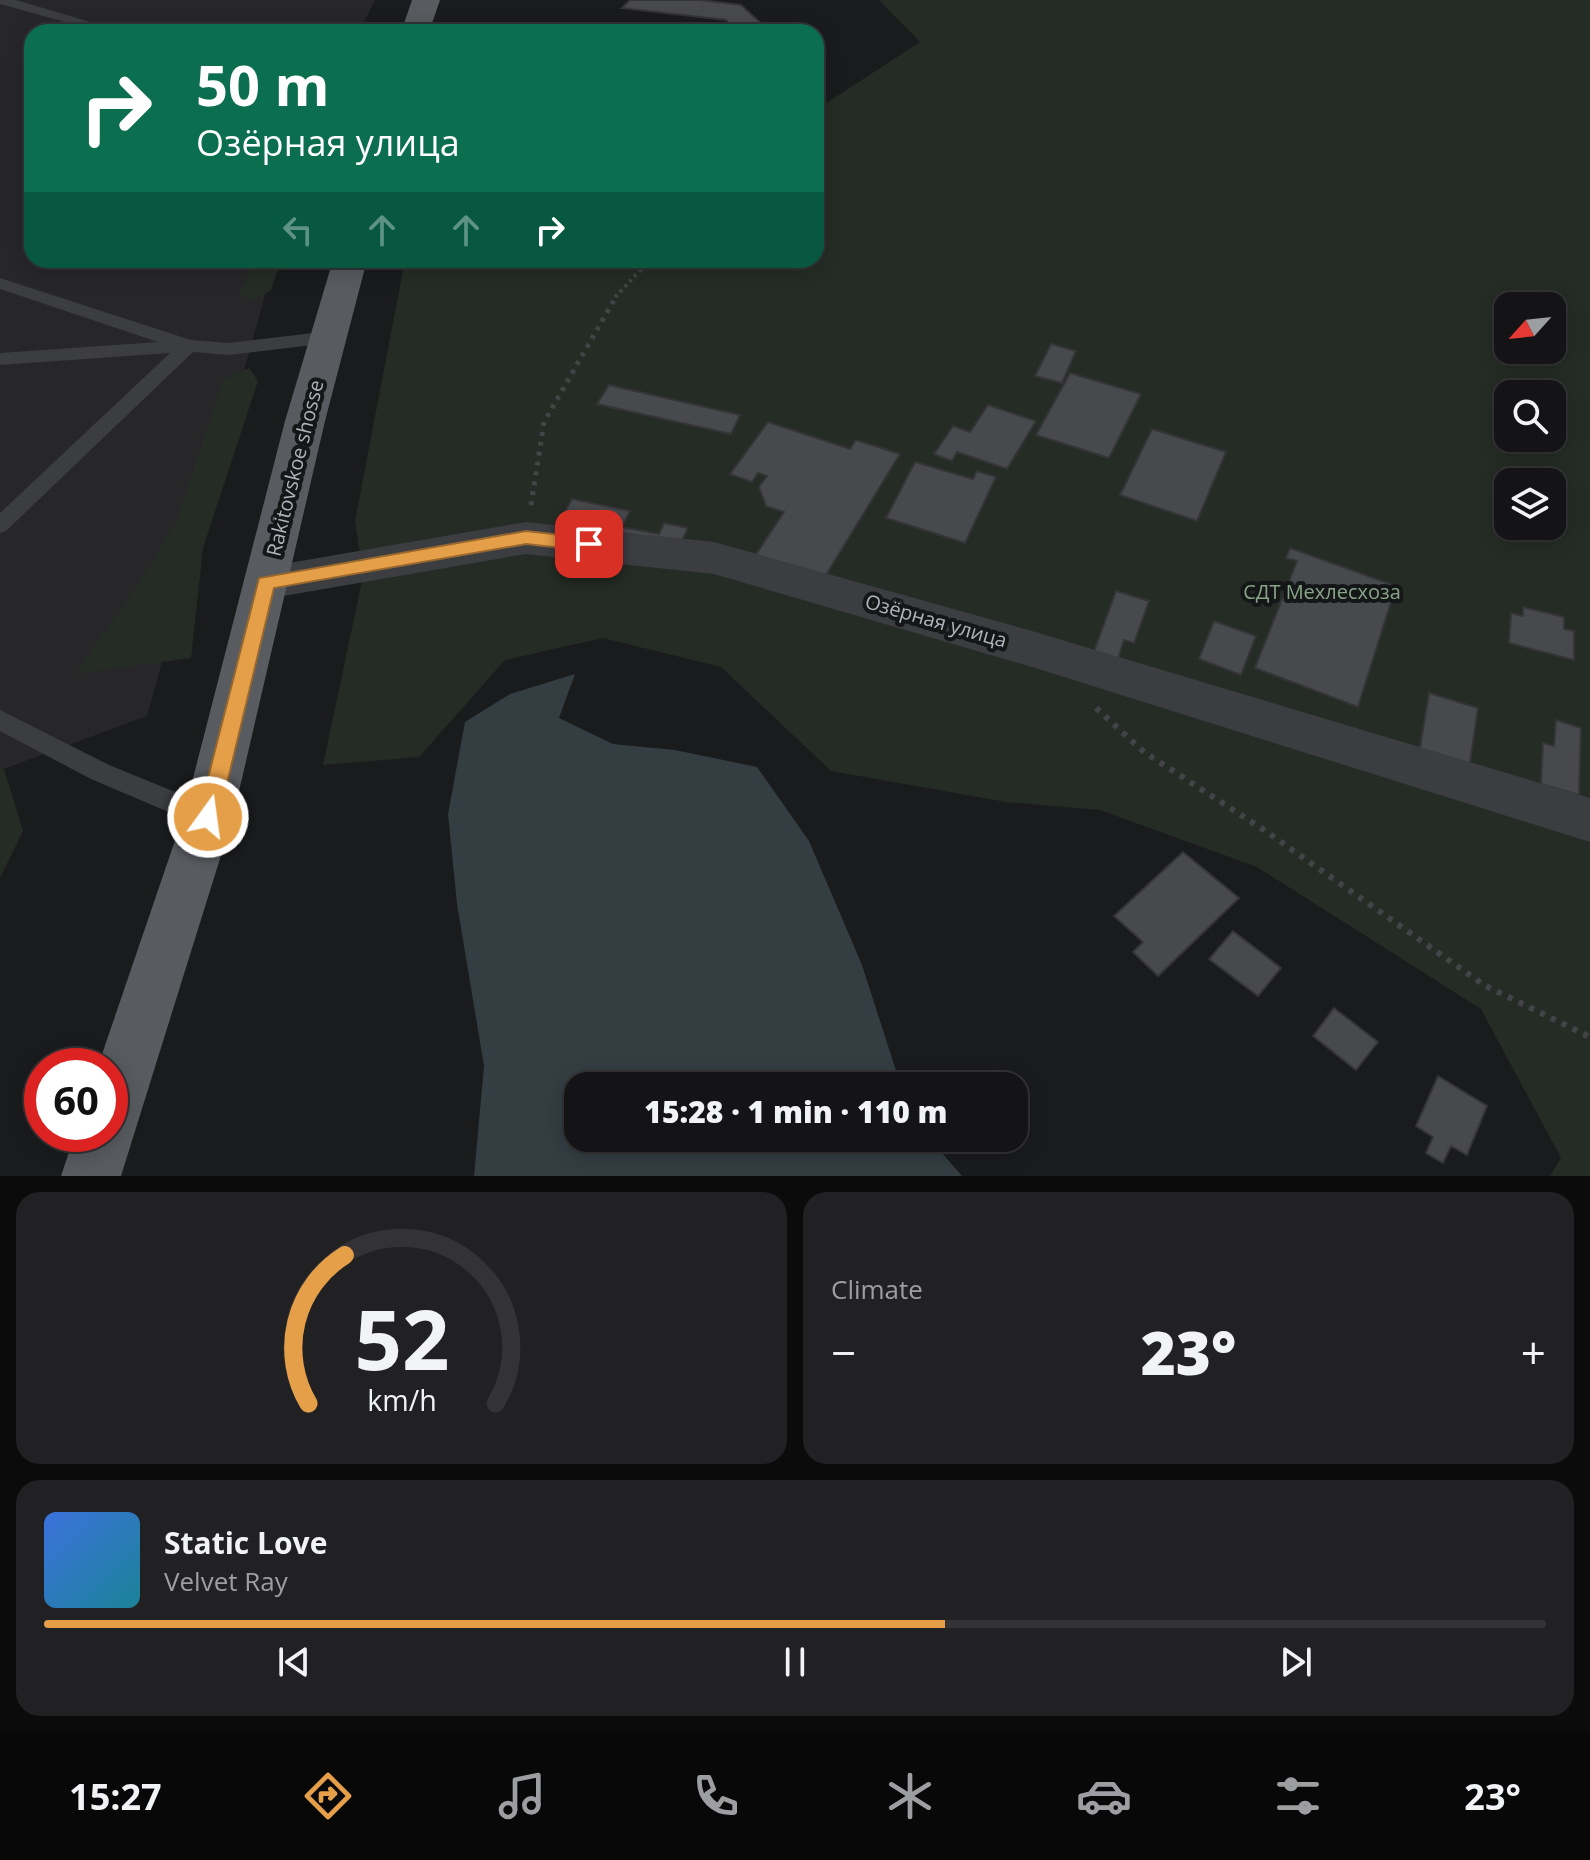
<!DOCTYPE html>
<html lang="en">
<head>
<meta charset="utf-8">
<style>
  :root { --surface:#141416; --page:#212123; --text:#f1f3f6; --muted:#9d9ea1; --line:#333335; --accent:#e69f49 }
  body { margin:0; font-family:"Open Sans",sans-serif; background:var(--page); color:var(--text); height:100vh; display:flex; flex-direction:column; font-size:30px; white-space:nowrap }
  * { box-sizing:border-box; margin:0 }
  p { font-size:26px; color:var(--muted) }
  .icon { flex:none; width:44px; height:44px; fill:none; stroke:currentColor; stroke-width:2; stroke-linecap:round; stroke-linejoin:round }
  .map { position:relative; height:1176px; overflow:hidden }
  .drawer { display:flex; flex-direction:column; gap:16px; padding:16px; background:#0b0b0c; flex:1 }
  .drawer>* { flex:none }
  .hud { position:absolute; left:24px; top:24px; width:800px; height:244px; border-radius:24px; box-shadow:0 4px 20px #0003,0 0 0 2px var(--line); background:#0b6e4f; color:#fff; overflow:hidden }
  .needle { width:52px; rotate:243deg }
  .tools { position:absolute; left:1494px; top:292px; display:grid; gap:16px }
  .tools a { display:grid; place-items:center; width:72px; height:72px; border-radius:16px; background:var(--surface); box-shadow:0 4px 20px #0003,0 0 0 2px var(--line); font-size:40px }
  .speed { position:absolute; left:24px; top:1048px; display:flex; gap:16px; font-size:40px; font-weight:700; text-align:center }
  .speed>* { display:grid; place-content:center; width:104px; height:104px; border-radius:50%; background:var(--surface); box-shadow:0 4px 20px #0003,0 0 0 2px var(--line); line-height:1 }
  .speed .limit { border:12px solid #d22; background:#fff; color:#111 }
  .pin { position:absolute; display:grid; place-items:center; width:68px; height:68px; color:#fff; margin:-34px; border-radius:16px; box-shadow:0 4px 12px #0006 }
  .me { position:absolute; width:88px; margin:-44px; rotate:14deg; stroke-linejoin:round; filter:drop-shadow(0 0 6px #0008) }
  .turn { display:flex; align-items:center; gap:28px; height:168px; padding:0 40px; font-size:36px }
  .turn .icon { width:104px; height:104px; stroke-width:2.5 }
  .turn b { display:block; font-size:56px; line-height:68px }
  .lanes { display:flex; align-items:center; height:76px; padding:0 40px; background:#0003; justify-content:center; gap:40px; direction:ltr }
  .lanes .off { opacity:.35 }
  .big { font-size:60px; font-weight:800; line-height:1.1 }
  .drawer .widget { flex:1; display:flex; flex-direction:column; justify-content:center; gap:12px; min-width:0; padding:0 28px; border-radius:24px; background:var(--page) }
  .drawer .dial { align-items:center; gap:0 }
  .dial svg { height:208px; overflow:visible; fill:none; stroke:var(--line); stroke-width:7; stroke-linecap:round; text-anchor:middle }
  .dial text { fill:var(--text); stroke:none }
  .song { display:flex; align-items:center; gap:24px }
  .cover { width:96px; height:96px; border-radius:12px; background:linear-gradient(135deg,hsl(220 70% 55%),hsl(190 70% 35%)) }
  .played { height:8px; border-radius:4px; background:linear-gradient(90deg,var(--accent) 60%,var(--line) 60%) }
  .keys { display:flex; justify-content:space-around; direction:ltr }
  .heat { display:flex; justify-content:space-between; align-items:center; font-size:44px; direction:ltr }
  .drawer .tiles { flex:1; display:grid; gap:16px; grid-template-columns:1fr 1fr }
  .widget:last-child { grid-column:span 2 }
  .trip { position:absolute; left:564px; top:1072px; width:464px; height:80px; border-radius:24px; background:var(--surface); box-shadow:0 4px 20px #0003,0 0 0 2px var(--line); font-weight:800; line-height:80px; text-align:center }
  .dock { display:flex; height:128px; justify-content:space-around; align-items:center; background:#080809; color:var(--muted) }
  .dock .icon { width:56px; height:56px }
  .dock .current { color:var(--accent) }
  .dock b { font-size:36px; color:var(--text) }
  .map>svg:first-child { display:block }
  .built { fill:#27272a }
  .green { fill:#252c25; fill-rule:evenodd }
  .water { fill:#333d42 }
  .building { fill:#48494c; stroke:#353538; stroke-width:2 }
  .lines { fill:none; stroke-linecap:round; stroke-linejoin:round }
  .path-far2 { stroke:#424448; stroke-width:4; stroke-dasharray:3 4; stroke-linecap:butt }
  .path-far1 { stroke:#424448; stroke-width:5; stroke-dasharray:4 6; stroke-linecap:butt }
  .path { stroke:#424448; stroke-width:6; stroke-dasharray:5 7; stroke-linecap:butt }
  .lane { fill:#3c3d41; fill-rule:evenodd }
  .street { fill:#3c3d41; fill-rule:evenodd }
  .primary { fill:#585b60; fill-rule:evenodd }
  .route { fill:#e69f49; stroke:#96672f; stroke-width:2 }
  .labels { text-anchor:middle; stroke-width:8; stroke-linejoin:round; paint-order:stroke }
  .street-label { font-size:20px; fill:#aeb4bb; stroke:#151618 }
  .park-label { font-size:20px; fill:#88a487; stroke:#151618 }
</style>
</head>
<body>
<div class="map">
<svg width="1590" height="1176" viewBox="0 0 1590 1176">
  <rect width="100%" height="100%" fill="#1a1b1d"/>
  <path class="built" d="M0 0H375L359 32H32V260H275L147 716 4 769 0 767Z"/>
  <path class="green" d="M879 0H1590V1176H1550L1561 1158 1481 1009 1257 867 1100 810 1006 802 831 771 721 667 603 638 505 660 419 757 323 765 363 576 355 521 405 260H816V103L828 102 920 42ZM1508 306H1552V350H1508ZM1508 394H1552V438H1508ZM1508 482H1552V526H1508Z
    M254 260H281L271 290 254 301 239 295Z
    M249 368 258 381 203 548 191 658 75 674 144 576 177 519 223 380Z
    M0 767 4 769 23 831 0 878Z"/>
  <path class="water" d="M575 674 559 718 613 744 675 750 757 767 809 841 862 965 901 1086H578V1138H929L962 1176H474L484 1066 457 904 448 814 465 722 510 694Z"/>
  <path class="building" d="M630 0H700L741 5 764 26 734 30 726 20 622 8Z
    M1051 344 1076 351 1062 383 1035 376Z
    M1070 373 1141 394 1109 458 1036 435Z
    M609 385 740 415 731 434 597 404Z
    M988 405 1036 421 1007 469 957 452 952 461 934 454 953 426 970 432Z
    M768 422 850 449 856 440 900 454 821 583 753 559 784 512 766 506 759 487 767 476 758 473 752 482 730 474Z
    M1152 429 1226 452 1197 521 1120 495Z
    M915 462 973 479 977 471 996 477 965 543 886 518Z
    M572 499 630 511 622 527 659 534 664 523 688 528 678 549 558 524Z
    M1290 548 1396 586 1358 707 1255 668 1297 561 1286 558Z
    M1116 591 1149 601 1134 643 1124 640 1116 665 1092 657Z
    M1523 607 1564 617V629L1574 631V660L1509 643 1511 613 1523 616Z
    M1214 621 1256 636 1241 675 1199 659Z
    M1429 693 1478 708 1469 770 1419 753Z
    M1556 720 1581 728 1579 795 1541 784 1543 743 1554 746Z
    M1183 852 1239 898 1158 976 1133 952 1143 942 1114 916Z
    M1233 931 1281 968 1258 996 1209 959Z
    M1334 1008 1378 1042 1356 1070 1313 1036Z
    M1438 1076 1487 1106 1467 1155 1451 1146 1443 1163 1426 1153 1433 1137 1416 1126Z"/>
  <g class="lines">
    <path class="path-far2" d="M615 297 650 260"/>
    <path class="path-far1" d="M531 505 544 422 617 295"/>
    <path class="path" d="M1096 708 1144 752 1264 830 1484 985 1590 1037"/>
    <path class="lane" d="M0 0H16L124 32H101L0 4Z
      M0 278 191 340 229 343 330 331 339 337 330 343 229 355 193 352 7 530 0 533V513L170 353 0 365V353L158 342 0 289Z
      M0 710 109 765 217 809 221 817 217 825 208 828 199 825 91 779 0 731Z"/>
    <path class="street" d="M526 522 714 542 1032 631 1590 798V842L1032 667 714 574 526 554 266 599 250 595 244 583 250 571 266 567Z"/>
    <path class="primary" d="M412 0H440L429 32H401Z
      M333 260H367L325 421 233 817 121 1176H61L75 1134H110V1066H98L183 817 285 421Z"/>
  </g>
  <path class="route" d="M526 531 589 538 598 544 589 551 526 544 274 588 219 817 216 824H201L198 817 259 578Z"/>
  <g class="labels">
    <g class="street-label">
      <text transform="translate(295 468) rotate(-76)" y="7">Rakitovskoe shosse</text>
      <text transform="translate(936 621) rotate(16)" y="7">Озёрная улица</text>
    </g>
    <g class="park-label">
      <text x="1322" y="599">СДТ Мехлесхоза</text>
    </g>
  </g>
</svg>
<div class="tools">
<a><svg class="needle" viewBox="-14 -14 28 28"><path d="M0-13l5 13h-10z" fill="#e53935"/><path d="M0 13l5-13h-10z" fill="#9d9ea1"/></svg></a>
<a><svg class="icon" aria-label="search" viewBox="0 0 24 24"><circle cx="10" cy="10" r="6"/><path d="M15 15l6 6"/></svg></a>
<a><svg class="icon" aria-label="layers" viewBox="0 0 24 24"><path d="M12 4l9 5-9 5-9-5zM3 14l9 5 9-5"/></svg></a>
</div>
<div class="speed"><div class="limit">60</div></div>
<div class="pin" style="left:589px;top:544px;background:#d93025"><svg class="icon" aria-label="arrive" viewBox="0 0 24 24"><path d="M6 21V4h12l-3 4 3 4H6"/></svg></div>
<svg class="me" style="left:208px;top:817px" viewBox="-20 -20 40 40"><circle r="17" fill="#e69f49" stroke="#fff" stroke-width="3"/><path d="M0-11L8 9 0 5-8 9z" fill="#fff"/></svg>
<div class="trip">15:28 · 1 min · 110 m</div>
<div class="hud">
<div class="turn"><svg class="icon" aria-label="right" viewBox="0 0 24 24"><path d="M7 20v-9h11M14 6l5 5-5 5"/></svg><div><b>50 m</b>Озёрная улица</div></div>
<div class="lanes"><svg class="icon off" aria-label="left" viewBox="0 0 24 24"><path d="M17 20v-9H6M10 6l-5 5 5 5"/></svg><svg class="icon off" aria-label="ahead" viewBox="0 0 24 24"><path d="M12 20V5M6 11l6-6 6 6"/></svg><svg class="icon off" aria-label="ahead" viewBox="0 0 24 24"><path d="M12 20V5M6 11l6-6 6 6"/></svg><svg class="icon" aria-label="right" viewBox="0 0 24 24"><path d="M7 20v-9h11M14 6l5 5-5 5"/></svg></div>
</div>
</div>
<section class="drawer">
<div class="tiles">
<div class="widget dial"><svg viewBox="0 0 100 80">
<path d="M14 69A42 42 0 1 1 86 69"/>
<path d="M14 69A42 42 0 0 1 28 12" stroke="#e69f49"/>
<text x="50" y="56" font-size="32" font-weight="700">52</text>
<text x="50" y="72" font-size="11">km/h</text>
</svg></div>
<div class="widget"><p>Climate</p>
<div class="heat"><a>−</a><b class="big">23°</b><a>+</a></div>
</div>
<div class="widget">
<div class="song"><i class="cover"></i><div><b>Static Love</b><p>Velvet Ray</p></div></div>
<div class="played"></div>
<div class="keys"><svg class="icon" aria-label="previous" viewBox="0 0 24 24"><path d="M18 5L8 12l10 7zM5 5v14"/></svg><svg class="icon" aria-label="pause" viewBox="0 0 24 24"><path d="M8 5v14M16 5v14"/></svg><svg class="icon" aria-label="next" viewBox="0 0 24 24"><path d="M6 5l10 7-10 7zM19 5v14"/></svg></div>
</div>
</div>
</section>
<nav class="dock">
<b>15:27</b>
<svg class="icon current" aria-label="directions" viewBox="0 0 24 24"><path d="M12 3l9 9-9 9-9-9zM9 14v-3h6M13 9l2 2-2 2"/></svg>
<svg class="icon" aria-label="music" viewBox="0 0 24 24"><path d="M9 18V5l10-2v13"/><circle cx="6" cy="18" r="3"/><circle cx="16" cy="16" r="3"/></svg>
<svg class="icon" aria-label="phone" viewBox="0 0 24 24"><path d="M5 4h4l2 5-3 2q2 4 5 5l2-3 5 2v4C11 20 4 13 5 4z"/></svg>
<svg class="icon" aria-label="climate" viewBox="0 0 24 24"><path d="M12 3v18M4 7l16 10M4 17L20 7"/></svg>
<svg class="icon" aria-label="car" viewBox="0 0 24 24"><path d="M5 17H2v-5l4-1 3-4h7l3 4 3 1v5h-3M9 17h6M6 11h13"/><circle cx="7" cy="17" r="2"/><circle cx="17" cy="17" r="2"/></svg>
<svg class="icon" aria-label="filters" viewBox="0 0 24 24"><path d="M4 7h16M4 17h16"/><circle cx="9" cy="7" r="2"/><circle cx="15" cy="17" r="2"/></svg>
<b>23°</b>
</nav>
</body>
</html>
